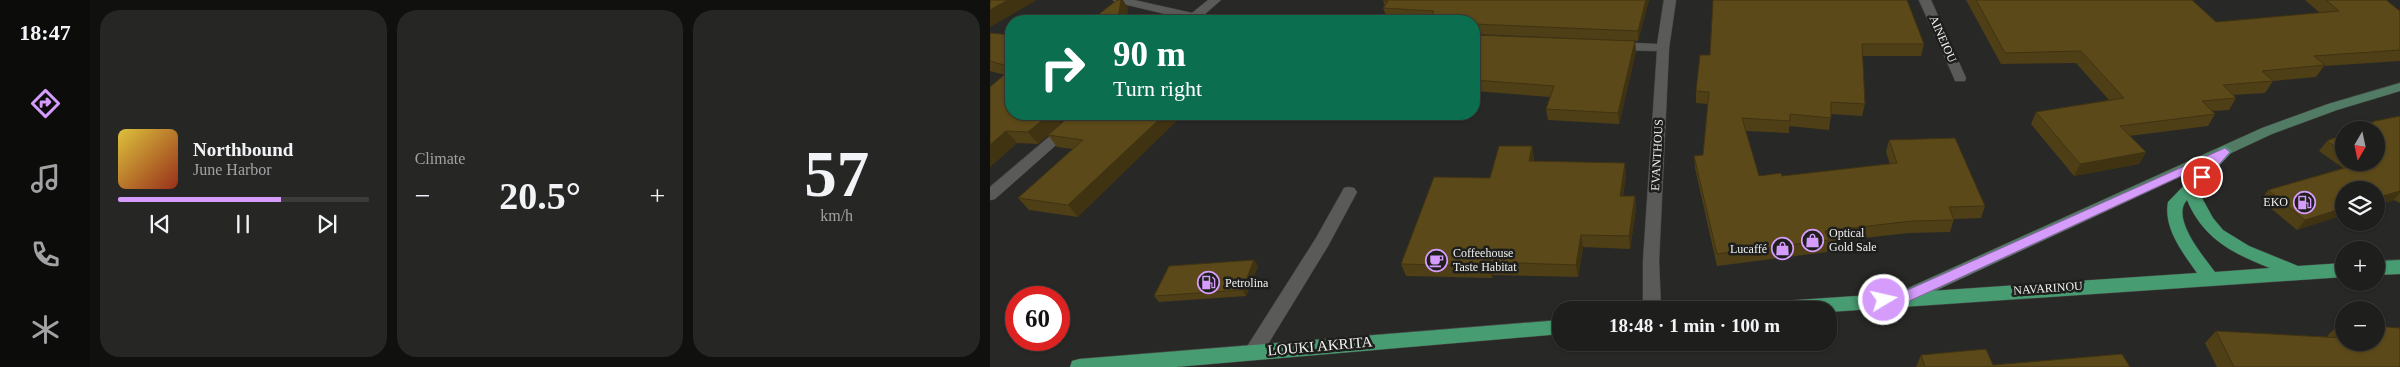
<!DOCTYPE html>
<html lang="en">
<head>
<meta charset="utf-8">
<style>
  :root { --surface:#1e1e1c; --page:#262725; --text:#f1f3f6; --muted:#a1a2a3; --line:#3c3c3b; --accent:#d59cfb }
  body { margin:0; font-family:Georgia,serif; background:var(--page); color:var(--text); height:100vh; display:flex; flex-direction:column; font-size:19px; white-space:nowrap }
  * { box-sizing:border-box; margin:0 }
  p { font-size:16px; color:var(--muted) }
  .icon { flex:none; width:28px; height:28px; fill:none; stroke:currentColor; stroke-width:2; stroke-linecap:round; stroke-linejoin:round }
  .map { position:relative; flex:1; overflow:hidden }
  .details { display:flex; flex-direction:column; gap:10px; padding:10px; background:#10100f; width:900px }
  .details>* { flex:none }
  .guide { position:absolute; left:15px; top:15px; width:475px; height:105px; border-radius:20px; box-shadow:0 1px 4px #0004,0 0 0 1px var(--line); background:#0b6e4f; color:#fff; overflow:hidden }
  .needle { width:32px; rotate:189deg }
  .controls { position:absolute; left:1345px; top:121px; display:grid; gap:10px }
  .controls a { display:grid; place-items:center; width:50px; height:50px; border-radius:50%; background:var(--surface); box-shadow:0 1px 4px #0004,0 0 0 1px var(--line); font-size:25px }
  .speed { position:absolute; left:15px; top:286px; display:flex; gap:10px; font-size:25px; font-weight:700; text-align:center }
  .speed>* { display:grid; place-content:center; width:65px; height:65px; border-radius:50%; background:var(--surface); box-shadow:0 1px 4px #0004,0 0 0 1px var(--line); line-height:1 }
  .speed .limit { border:8px solid #d22; background:#fff; color:#111 }
  .pin { position:absolute; display:grid; place-items:center; width:42px; height:42px; color:#fff; margin:-21px; border:2px solid #fff; border-radius:50%; box-shadow:0 1px 5px #0007 }
  .me { position:absolute; width:55px; margin:-28px; rotate:81deg; stroke-linejoin:round; filter:drop-shadow(0 0 4px #0008) }
  .turn { display:flex; align-items:center; gap:18px; height:105px; padding:0 25px; font-size:22px }
  .turn .icon { width:65px; height:65px; stroke-width:2.5 }
  .turn b { display:block; font-size:35px; line-height:42px }
  .big { font-size:38px; font-weight:600; line-height:1.1 }
  .details .widget { flex:1; display:flex; flex-direction:column; justify-content:center; gap:8px; min-width:0; padding:0 18px; border-radius:20px; background:var(--page) }
  .details .dial { align-items:center; gap:0 }
  .dial b { font-size:65px; line-height:1 }
  .song { display:flex; align-items:center; gap:15px }
  .cover { width:60px; height:60px; border-radius:8px; background:linear-gradient(135deg,hsl(50 70% 55%),hsl(10 70% 35%)) }
  .played { height:5px; border-radius:2px; background:linear-gradient(90deg,var(--accent) 65%,var(--line) 65%) }
  .keys { display:flex; justify-content:space-around; direction:ltr }
  .heat { display:flex; justify-content:space-between; align-items:center; font-size:28px; direction:ltr }
  .details .tiles { flex:1; display:grid; gap:10px; grid-template-columns:repeat(3,1fr) }
  .trip { position:absolute; left:562px; top:301px; width:285px; height:50px; border-radius:20px; background:var(--surface); box-shadow:0 1px 4px #0004,0 0 0 1px var(--line); font-weight:600; line-height:50px; text-align:center }
  main { display:flex; flex:1; min-height:0 }
  .tabs { display:flex; flex-direction:column; width:90px; justify-content:space-around; align-items:center; background:#0c0c0b; color:var(--muted) }
  .tabs .icon { width:35px; height:35px }
  .tabs .selected { color:var(--accent) }
  .tabs b { font-size:22px; color:var(--text) }
  .map>svg:first-child { display:block }
  .lines { fill:none; stroke-linecap:round; stroke-linejoin:round }
  .lane-casing { stroke:#474745; stroke-width:1 }
  .street-casing { stroke:#474745; stroke-width:1 }
  .secondary-casing { stroke:#474745; stroke-width:1 }
  .primary-casing { stroke:#474745; stroke-width:1 }
  .lane { fill:#5a5b59; fill-rule:evenodd }
  .street { fill:#5a5b59; fill-rule:evenodd }
  .secondary { fill:#517b65; fill-rule:evenodd }
  .primary { fill:#489c72; fill-rule:evenodd }
  .wall { fill:#4e3f16 }
  .shaded-wall { fill:#403312 }
  .building { fill:#5b4919; stroke:#403312 }
  .route { fill:#d59cfb; stroke:#8a65a3 }
  .labels { text-anchor:middle; stroke-width:5; stroke-linejoin:round; paint-order:stroke }
  .street-label { font-size:12px; fill:#f0f0ef; stroke:#1e1f1d }
  .poi-label { font-size:12px; fill:#f0f0ef; stroke:#1e1f1d; text-anchor:start }
  .near-street-label { font-size:15px; fill:#f0f0ef; stroke:#1e1f1d }
</style>
</head>
<body>
<main>
<nav class="tabs">
<b>18:47</b>
<svg class="icon selected" aria-label="directions" viewBox="0 0 24 24"><path d="M12 3l9 9-9 9-9-9zM9 14v-3h6M13 9l2 2-2 2"/></svg>
<svg class="icon" aria-label="music" viewBox="0 0 24 24"><path d="M9 18V5l10-2v13"/><circle cx="6" cy="18" r="3"/><circle cx="16" cy="16" r="3"/></svg>
<svg class="icon" aria-label="phone" viewBox="0 0 24 24"><path d="M5 4h4l2 5-3 2q2 4 5 5l2-3 5 2v4C11 20 4 13 5 4z"/></svg>
<svg class="icon" aria-label="climate" viewBox="0 0 24 24"><path d="M12 3v18M4 7l16 10M4 17L20 7"/></svg>
</nav>
<section class="details">
<div class="tiles">
<div class="widget">
<div class="song"><i class="cover"></i><div><b>Northbound</b><p>June Harbor</p></div></div>
<div class="played"></div>
<div class="keys"><svg class="icon" aria-label="previous" viewBox="0 0 24 24"><path d="M18 5L8 12l10 7zM5 5v14"/></svg><svg class="icon" aria-label="pause" viewBox="0 0 24 24"><path d="M8 5v14M16 5v14"/></svg><svg class="icon" aria-label="next" viewBox="0 0 24 24"><path d="M6 5l10 7-10 7zM19 5v14"/></svg></div>
</div>
<div class="widget"><p>Climate</p>
<div class="heat"><a>−</a><b class="big">20.5°</b><a>+</a></div>
</div>
<div class="widget dial"><b>57</b><p>km/h</p></div>
</div>
</section>
<div class="map">
<svg width="1410" height="367" viewBox="0 0 1410 367">
  <rect width="100%" height="100%" fill="#282826"/>
  <g class="lines">
    <defs>
      <path id="lane" d="M359 187 364 188 367 192 338 246 270 357 264 359 258 357 255 351 258 345 326 238 354 188Z"/>
      <path id="street" d="M123 0H144L202 13 218 0H231L207 21H194L196 19 125 2Z
        M674 0H686L679 48 669 261 671 310H653V261L667 51 625 50 619 46 625 42 667 44Z
        M929 0H941L976 78 975 81H965L964 78Z
        M86 114H101L5 199 0 200V187Z"/>
      <path id="secondary" d="M1410 83V91L1347 110 1282 134 919 303 913 305 907 303 904 298 907 293 1272 128 1338 104Z"/>
      <path id="primary" d="M1235 146 1242 151 1240 154 1207 189 1223 218 1233 230 1259 246 1308 266 1354 263V277L839 312V310H753L756 305 762 303 1207 273C1193 253 1173 228 1178 202L1230 148ZM1197 200C1213 239 1244 254 1280 268L1225 272C1214 257 1180 218 1197 200Z
        M1410 260V274L1386 275V261Z
        M571 320V334L186 367H80L82 361 89 359Z"/>
    </defs>
    <use href="#lane" class="lane-casing"/>
    <use href="#street" class="street-casing"/>
    <use href="#secondary" class="secondary-casing"/>
    <use href="#primary" class="primary-casing"/>
    <use href="#lane" class="lane"/>
    <use href="#street" class="street"/>
    <use href="#secondary" class="secondary"/>
    <use href="#primary" class="primary"/>
  </g>
  <path class="wall" d="M394 0H659L648 41 484 34V21H437L397 18 393 8 395 6 393 1Z
    M723 0 934 44 931 56H872L875 104 872 116 841 114 839 130 799 126V133L755 131 769 176H792L900 164 896 152 899 140 995 206 991 218 964 219 960 232 918 233 838 242 837 252 727 266 705 168 704 156 713 155 718 104 706 103V91L720 55Z
    M976 0H1202L1226 22 1330 13 1315 0H1396L1410 11V61L1334 66 1326 77 1283 81 1275 93 1243 95 1246 98 1239 110 1223 111 1225 114 1218 126 1139 136 1156 152 1149 164 1084 176 1041 124 1046 112 1119 100 1086 63 1011 64Z
    M0 33 21 35V114H66L65 115 71 123 108 119 88 217 39 210 28 198 83 149 67 147 58 135 48 144 27 143 0 167V87L15 75 0 71Z
    M484 35 645 41 646 52 629 124 558 120 556 109 560 97 484 91Z
    M1410 116V203L1404 200 1386 205V190L1307 230 1271 200 1278 190 1353 168 1329 151 1337 141 1354 134V162H1386Z
    M542 146 544 159V161L636 176 633 196H645L646 209 640 249 593 247 588 277 503 275 502 278 416 276 411 264 500 178Z
    M264 260 268 266 256 296 169 302 164 296Z
    M1350 323H1354V342L1410 367H1227L1215 343 1226 331 1338 337 1337 336Z
    M931 355 1003 365 1140 367H926Z"/>
  <path class="shaded-wall" d="M18 0H47L0 27V10Z
    M131 0H133L138 8 137 21 128 19Z
    M656 0H659L648 41V31Z
    M645 41 646 52 629 124 628 113Z
    M52 114H66L65 115 72 124 48 144 38 132Z
    M175 114H194L88 217 78 205Z
    M16 131 27 143 0 167V145Z
    M542 146 544 159 542 173 539 161Z
    M1156 152 1149 164 1084 176 1090 164Z
    M635 163 636 176 631 208 630 196Z
    M1410 191V193L1404 200 1386 205V198Z
    M645 196 646 209 640 249 639 236Z
    M1354 208V215L1307 230 1315 220Z
    M591 235 593 247 588 277 586 265Z
    M264 260 268 266 256 296 252 290Z
    M499 262 503 275 502 278 498 266Z"/>
  <path class="building" d="M0 0H18L0 10Z
    M127 0H131L128 19 144 21H100Z
    M394 0H656L648 31 484 24V21H438L444 11 393 8 398 1H393Z
    M723 0H917L934 44H872L875 104 841 102V118L800 114V121L752 118 769 176 791 173 792 176 907 163 899 140 965 138 995 206 959 207 964 220 922 221 835 231 839 240 727 254 704 156 713 155 719 92 706 91 710 55H720Z
    M986 0H1202L1226 22 1349 11 1336 0H1396L1410 11V50L1324 56 1335 65 1272 71 1283 81 1233 85 1246 98 1212 101 1225 114 1130 126 1156 152 1090 164 1046 112 1134 98 1091 51 1015 53Z
    M0 33 21 35V67L0 61Z
    M484 35 645 41 628 113 556 109 564 86 484 80Z
    M21 69V114H60L38 132 16 131 0 145V87Z
    M115 114H175L78 205 28 198 93 140 58 135 81 115 108 119Z
    M1410 116V191L1386 198V190H1354V208L1315 220 1278 190 1369 164 1368 162H1386V130H1363L1385 121Z
    M1354 134V153L1337 141Z
    M509 146H542L539 161 635 163 630 196H645L639 236 591 235 586 265 499 262 498 266 411 264 444 177 500 178Z
    M264 260 252 290 164 296 179 266Z
    M1350 323H1354V329Z
    M1386 326 1410 328V367H1244L1226 331 1354 338V342H1386Z
    M996 349 1003 365 1132 354 1140 367H935L931 355Z"/>
  <path class="route" d="M1235 148 1240 152 1215 180H1208L1206 177 1217 164 917 302 894 305 887 300 894 294 911 293Z"/>
  <defs>
    <symbol id="fuel-ring" viewBox="-11 -11 22 22"><circle r="9.5" fill="#1e1f1d" stroke="#d59cfb" stroke-width="1.5"/><path d="M-5.5-6h7V0h2V4h1.3V-2.5L3-4.5l.8-.8L6-3V5H2.5V1h-1V6h-7ZM-4.2-4.7v3.2H.2V-4.7Z" fill="#d59cfb"/></symbol>
    <symbol id="shop-ring" viewBox="-11 -11 22 22"><circle r="9.5" fill="#1e1f1d" stroke="#d59cfb" stroke-width="1.5"/><path d="M-5-2.5h2.3a2.7 3.5 0 0 1 5.4 0H5L5.5 6h-11ZM-1.5-2.5h3a1.5 2.3 0 0 0-3 0Z" fill="#d59cfb"/></symbol>
    <symbol id="cafe-ring" viewBox="-11 -11 22 22"><circle r="9.5" fill="#1e1f1d" stroke="#d59cfb" stroke-width="1.5"/><path d="M-5.5-4.5H6V0H3Q3 3.5 0 3.5H-2.5Q-5.5 3.5-5.5 0ZM3-3.2v2h1.7v-2ZM-6 4.5H4V6H-6Z" fill="#d59cfb"/></symbol>
  </defs>
  <g fill-rule="evenodd">
    <use href="#fuel-ring" x="1302" y="190" width="25" height="25"/>
    <use href="#shop-ring" x="810" y="228" width="25" height="25"/>
    <use href="#shop-ring" x="780" y="236" width="25" height="25"/>
    <use href="#cafe-ring" x="434" y="248" width="25" height="25"/>
    <use href="#fuel-ring" x="206" y="270" width="25" height="25"/>
  </g>
  <g class="labels">
    <g class="street-label">
      <text transform="translate(953 39) rotate(66)" y="4">AINEIOU</text>
      <text transform="translate(667 155) rotate(-87)" y="4">EVANTHOUS</text>
      <text transform="translate(1058 288) rotate(-4)" y="4">NAVARINOU</text>
    </g>
    <g class="poi-label">
      <text x="1298" y="206" text-anchor="end">EKO</text>
      <text x="839" y="237">Optical<tspan x="839" dy="14">Gold Sale</tspan></text>
      <text x="777" y="253" text-anchor="end">Lucaffé</text>
      <text x="463" y="257">Coffeehouse<tspan x="463" dy="14">Taste Habitat</tspan></text>
      <text x="235" y="287">Petrolina</text>
    </g>
    <g class="near-street-label">
      <text transform="translate(330 346) rotate(-5)" y="5">LOUKI AKRITA</text>
    </g>
  </g>
</svg>
<div class="controls">
<a><svg class="needle" viewBox="-14 -14 28 28"><path d="M0-13l5 13h-10z" fill="#e53935"/><path d="M0 13l5-13h-10z" fill="#a1a2a3"/></svg></a>
<a><svg class="icon" aria-label="layers" viewBox="0 0 24 24"><path d="M12 4l9 5-9 5-9-5zM3 14l9 5 9-5"/></svg></a>
<a>+</a>
<a>−</a>
</div>
<div class="speed"><div class="limit">60</div></div>
<div class="pin" style="left:1212px;top:177px;background:#d93025"><svg class="icon" aria-label="arrive" viewBox="0 0 24 24"><path d="M6 21V4h12l-3 4 3 4H6"/></svg></div>
<svg class="me" style="left:894px;top:300px" viewBox="-20 -20 40 40"><circle r="17" fill="#d59cfb" stroke="#fff" stroke-width="3"/><path d="M0-11L8 9 0 5-8 9z" fill="#fff"/></svg>
<div class="trip">18:48 · 1 min · 100 m</div>
<div class="guide">
<div class="turn"><svg class="icon" aria-label="right" viewBox="0 0 24 24"><path d="M7 20v-9h11M14 6l5 5-5 5"/></svg><div><b>90 m</b>Turn right</div></div>
</div>
</div>
</main>
</body>
</html>
